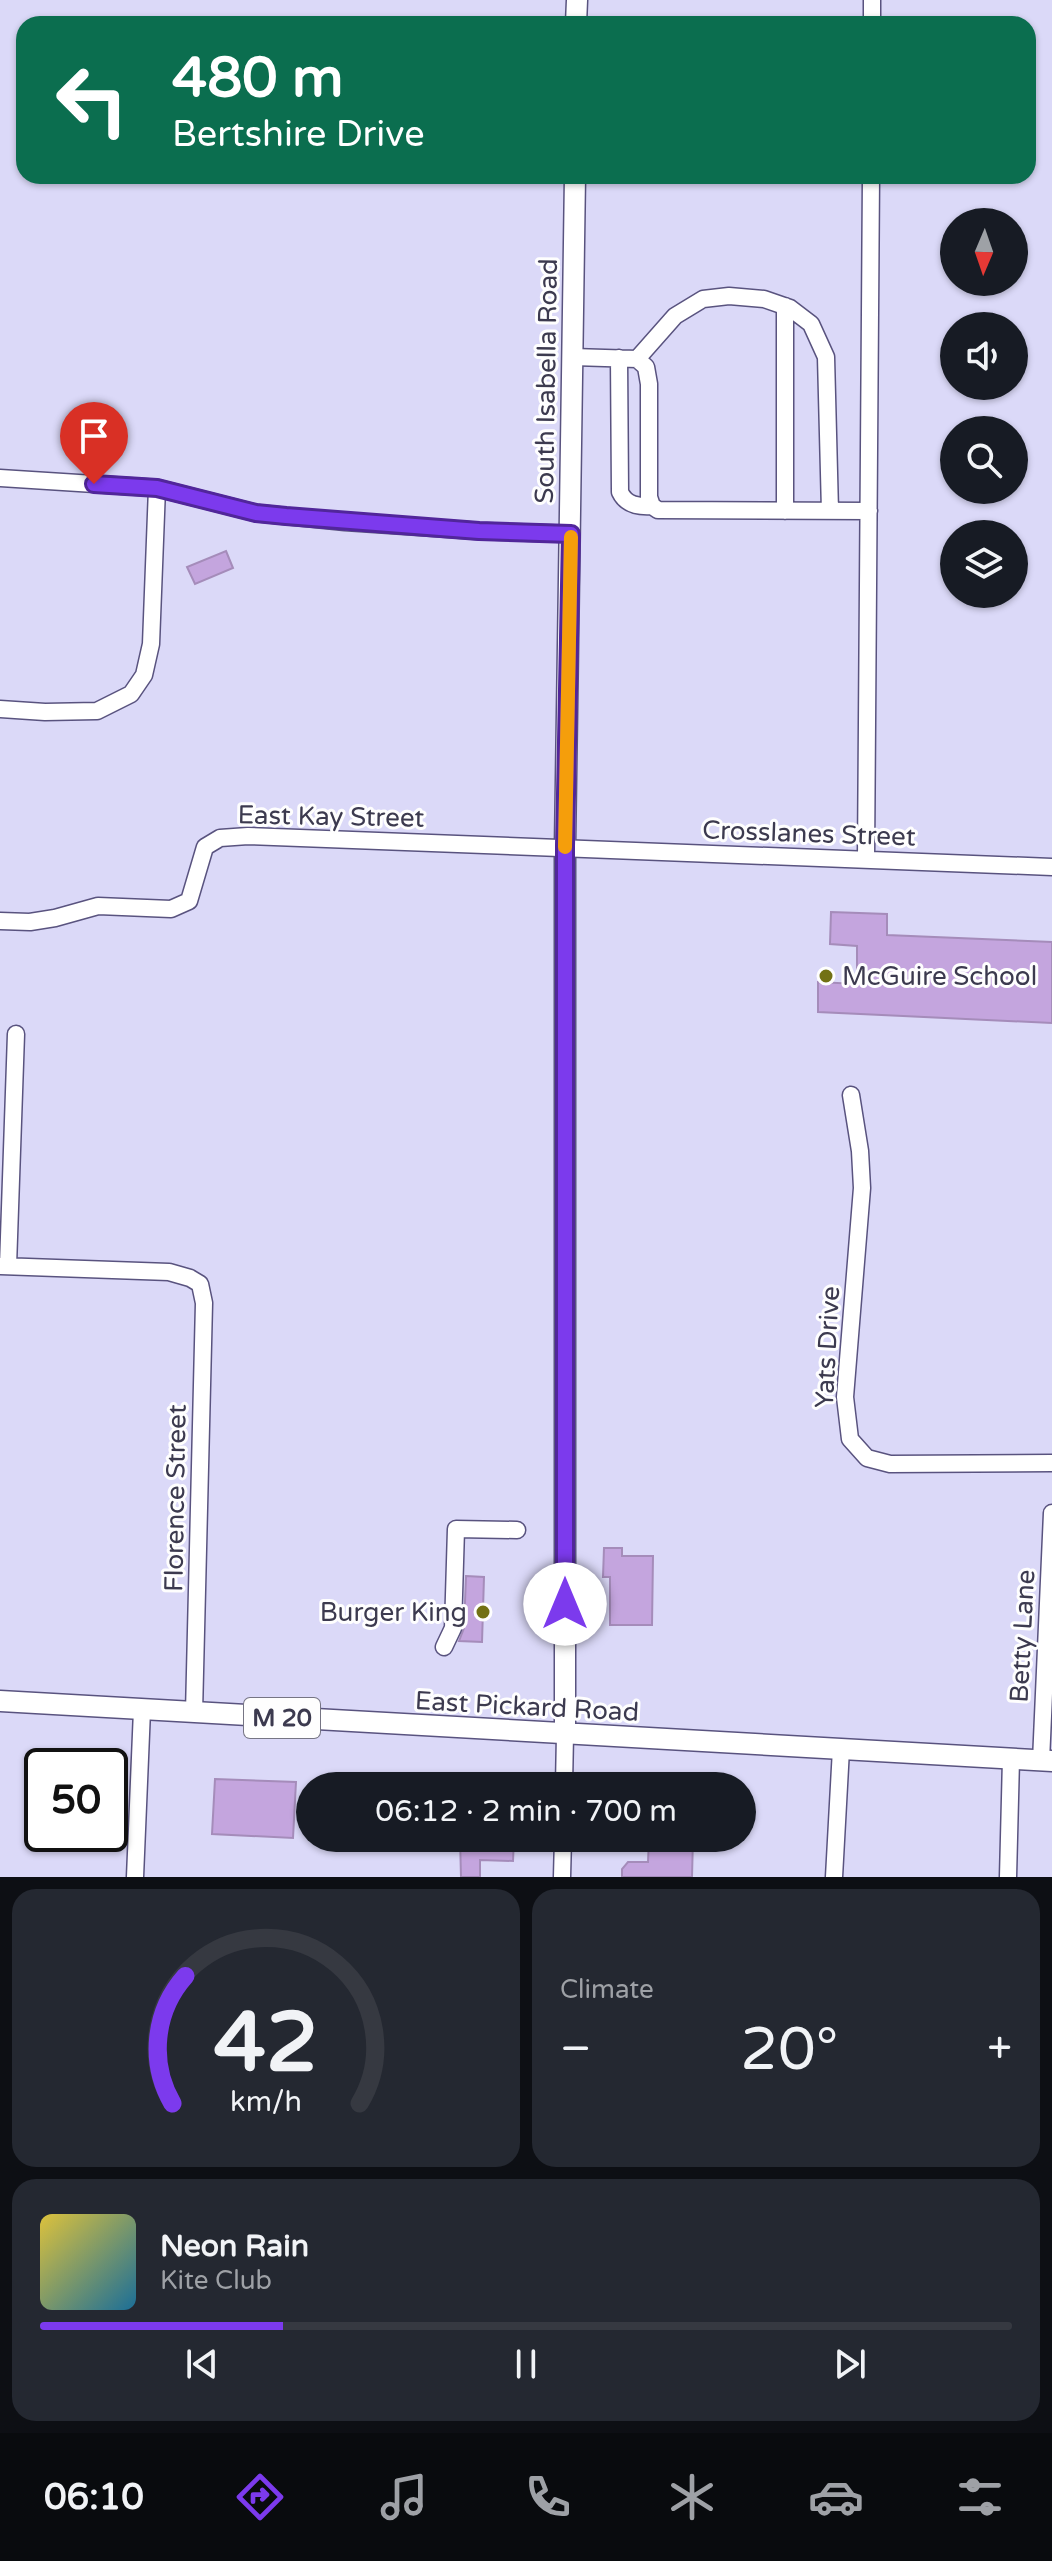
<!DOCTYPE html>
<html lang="en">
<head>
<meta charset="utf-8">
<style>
  :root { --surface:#171b24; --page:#242831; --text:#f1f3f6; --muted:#9ea1a6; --line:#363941; --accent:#7c3aed }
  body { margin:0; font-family:"Varela Round",sans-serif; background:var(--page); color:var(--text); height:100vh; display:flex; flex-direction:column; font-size:30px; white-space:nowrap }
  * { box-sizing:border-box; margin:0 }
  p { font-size:26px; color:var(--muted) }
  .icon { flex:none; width:44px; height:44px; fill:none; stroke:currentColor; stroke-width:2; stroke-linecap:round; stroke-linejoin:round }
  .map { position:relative; height:1877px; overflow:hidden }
  .side { display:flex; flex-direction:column; gap:12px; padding:12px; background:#0d0f14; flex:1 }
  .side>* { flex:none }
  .top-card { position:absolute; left:16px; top:16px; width:1020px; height:168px; border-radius:24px; box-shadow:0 2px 6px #0004; background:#0b6e4f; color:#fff; overflow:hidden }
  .needle { width:52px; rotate:182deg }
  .controls { position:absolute; left:940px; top:208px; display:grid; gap:16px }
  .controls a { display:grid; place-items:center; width:88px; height:88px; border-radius:50%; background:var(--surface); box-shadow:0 2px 6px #0004; font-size:40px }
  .speed { position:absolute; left:24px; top:1748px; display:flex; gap:16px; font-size:40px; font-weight:700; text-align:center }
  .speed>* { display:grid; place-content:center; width:104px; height:104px; border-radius:50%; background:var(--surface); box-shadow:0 2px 6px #0004; line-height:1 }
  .speed .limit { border:4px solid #111; border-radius:12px; background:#fff; color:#111 }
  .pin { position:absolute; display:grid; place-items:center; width:68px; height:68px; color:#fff; margin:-82px -34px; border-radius:50% 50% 50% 0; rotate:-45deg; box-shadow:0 0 8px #0007 }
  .pin .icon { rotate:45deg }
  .me { position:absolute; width:88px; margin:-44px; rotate:0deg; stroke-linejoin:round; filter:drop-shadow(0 0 6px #0008) }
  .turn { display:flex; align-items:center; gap:28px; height:168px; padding:0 24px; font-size:36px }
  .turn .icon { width:104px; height:104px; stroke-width:2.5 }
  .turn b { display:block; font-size:56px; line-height:68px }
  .big { font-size:60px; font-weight:600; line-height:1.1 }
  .side .card { flex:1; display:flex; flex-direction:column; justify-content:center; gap:12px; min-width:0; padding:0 28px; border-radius:24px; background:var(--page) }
  .side .dial { align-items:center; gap:0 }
  .dial svg { height:208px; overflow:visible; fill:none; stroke:var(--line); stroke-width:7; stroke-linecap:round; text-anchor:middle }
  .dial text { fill:var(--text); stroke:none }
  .song { display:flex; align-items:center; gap:24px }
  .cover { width:96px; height:96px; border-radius:12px; background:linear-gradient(135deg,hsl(50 70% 55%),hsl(200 70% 35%)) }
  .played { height:8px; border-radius:4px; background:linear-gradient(90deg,var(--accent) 25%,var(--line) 25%) }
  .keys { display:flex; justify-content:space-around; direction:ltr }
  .heat { display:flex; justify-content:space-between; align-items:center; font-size:44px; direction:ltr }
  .side .tiles { flex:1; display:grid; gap:12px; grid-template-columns:1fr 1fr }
  .card:last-child { grid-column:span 2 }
  .trip { position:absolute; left:296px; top:1772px; width:460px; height:80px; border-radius:40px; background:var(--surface); box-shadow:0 2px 6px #0004; font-weight:600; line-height:80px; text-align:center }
  .tab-bar { display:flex; height:128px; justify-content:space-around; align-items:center; background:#090b0e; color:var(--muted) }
  .tab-bar .icon { width:56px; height:56px }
  .tab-bar .on { color:var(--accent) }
  .tab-bar b { font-size:36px; color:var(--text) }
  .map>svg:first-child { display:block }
  .building { fill:#c4a5de; stroke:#a58cba; stroke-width:2 }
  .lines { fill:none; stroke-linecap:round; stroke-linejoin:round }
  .minor-casing { stroke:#59537f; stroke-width:19 }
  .major-casing { stroke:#59537f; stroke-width:23 }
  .minor { stroke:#fff; stroke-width:16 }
  .major { stroke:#fff; stroke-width:20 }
  .route-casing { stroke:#51269a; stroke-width:20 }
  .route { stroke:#7c3aed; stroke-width:14 }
  .slow { stroke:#f59e0b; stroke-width:14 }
  .poi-dot { fill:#727115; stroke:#fefefe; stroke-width:3 }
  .labels { text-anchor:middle; stroke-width:6; stroke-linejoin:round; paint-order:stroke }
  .shield { fill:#fefefe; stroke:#767584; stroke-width:2 }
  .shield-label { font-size:24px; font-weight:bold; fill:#3c3a4f }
  .street-label { font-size:26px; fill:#3c3a4f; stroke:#fefefe }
  .poi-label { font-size:26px; fill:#3c3a4f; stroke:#fefefe; text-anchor:start }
</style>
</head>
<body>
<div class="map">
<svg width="1052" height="1877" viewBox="0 0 1052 1877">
  <rect width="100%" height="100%" fill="#dbd9f8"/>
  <path class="building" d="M226 551 233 568 195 584 187 567Z
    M831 912 887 914V935L1052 942V1023L818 1012V982L857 984V946L830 944Z
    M604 1548H622V1556H653L652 1625H610V1577H603Z
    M466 1576 484 1577 482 1642 459 1641 464 1628Z
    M215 1779 296 1782 293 1838 212 1834Z
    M460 1838H514L513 1861 480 1860V1877H461Z
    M649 1838H693L692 1877H622V1869L628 1862H648Z"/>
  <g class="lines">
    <defs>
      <path id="minor" d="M872 24V0
        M573 357 637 359 646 367 649 384V497L652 506 658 510 869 511
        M619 358 620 492C626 505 638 507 652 506
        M637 359 675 316 703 299 729 296 764 299 790 308 811 324 826 357 830 511
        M0 478 157 488 256 513 345 522 479 531 571 534
        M785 511V306
        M0 709 45 712 97 711 131 694 144 675 151 644 157 488
        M866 859 871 176
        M0 921 30 922 55 918 98 906 171 909 189 901 205 847 220 838 248 836 1052 867
        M851 1095 860 1151 862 1188 845 1397 850 1439 867 1458 890 1464 1052 1463
        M0 1266 169 1272 190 1278 200 1284 204 1303 194 1713
        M8 1266 16 1034
        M444 1647 453 1628 456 1529 517 1530
        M1041 1761 1052 1513
        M564 1786 565 1734
        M135 1877 142 1710
        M562 1877 563 1838
        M834 1877 841 1749
        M1008 1877 1011 1759"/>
      <path id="major" d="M576 24 577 0
        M0 1701 1052 1761
        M565 1734V846L575 176"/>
    </defs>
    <use href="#minor" class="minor-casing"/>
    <use href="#major" class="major-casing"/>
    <use href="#minor" class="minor"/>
    <use href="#major" class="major"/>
  </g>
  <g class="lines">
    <defs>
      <path id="route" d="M94 484 157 488 256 513 286 516 479 531 571 534 565 846V1604"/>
    </defs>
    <use href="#route" class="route-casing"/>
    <use href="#route" class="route"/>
    <path class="slow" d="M565 847 571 537"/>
  </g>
  <g class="poi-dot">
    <circle cx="826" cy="976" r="8"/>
    <circle cx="483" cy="1612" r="8"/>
  </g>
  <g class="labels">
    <rect class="shield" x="244" y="1698" width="76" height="40" rx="6"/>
    <g class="shield-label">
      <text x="282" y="1726">M 20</text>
    </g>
    <g class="street-label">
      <text transform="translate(546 381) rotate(-89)" y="9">South Isabella Road</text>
      <text transform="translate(331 816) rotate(1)" y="9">East Kay Street</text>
      <text transform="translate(809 833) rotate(2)" y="9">Crosslanes Street</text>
      <text transform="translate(827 1347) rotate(-87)" y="9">Yats Drive</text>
      <text transform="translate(175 1498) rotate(-89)" y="9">Florence Street</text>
      <text transform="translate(1022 1636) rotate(-87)" y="9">Betty Lane</text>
      <text transform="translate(527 1706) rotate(3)" y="9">East Pickard Road</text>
    </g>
    <g class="poi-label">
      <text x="842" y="985">McGuire School</text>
      <text x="467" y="1621" text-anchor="end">Burger King</text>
    </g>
  </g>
</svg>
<div class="controls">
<a><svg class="needle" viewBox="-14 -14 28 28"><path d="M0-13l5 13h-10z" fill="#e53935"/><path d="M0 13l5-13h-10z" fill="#9ea1a6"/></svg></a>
<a><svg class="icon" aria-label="sound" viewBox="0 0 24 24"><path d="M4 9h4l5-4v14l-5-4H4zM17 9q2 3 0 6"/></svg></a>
<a><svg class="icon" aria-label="search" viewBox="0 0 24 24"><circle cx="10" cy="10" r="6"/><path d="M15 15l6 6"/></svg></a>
<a><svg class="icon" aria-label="layers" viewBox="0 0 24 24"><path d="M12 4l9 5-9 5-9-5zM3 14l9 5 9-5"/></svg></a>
</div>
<div class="speed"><div class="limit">50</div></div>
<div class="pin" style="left:94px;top:484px;background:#d93025"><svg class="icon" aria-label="arrive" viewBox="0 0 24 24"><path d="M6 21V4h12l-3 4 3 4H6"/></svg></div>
<svg class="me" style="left:565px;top:1604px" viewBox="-20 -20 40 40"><circle r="19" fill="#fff"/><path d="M0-13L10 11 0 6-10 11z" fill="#7c3aed"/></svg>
<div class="trip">06:12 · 2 min · 700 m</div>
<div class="top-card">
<div class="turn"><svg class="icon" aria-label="left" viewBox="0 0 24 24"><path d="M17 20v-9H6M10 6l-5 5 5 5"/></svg><div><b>480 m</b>Bertshire Drive</div></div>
</div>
</div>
<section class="side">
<div class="tiles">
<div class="card dial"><svg viewBox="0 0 100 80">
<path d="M14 69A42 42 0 1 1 86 69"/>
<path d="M14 69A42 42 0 0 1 19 20" stroke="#7c3aed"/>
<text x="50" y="56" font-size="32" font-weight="700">42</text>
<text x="50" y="72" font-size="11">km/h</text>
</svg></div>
<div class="card"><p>Climate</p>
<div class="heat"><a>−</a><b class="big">20°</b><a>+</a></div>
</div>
<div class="card">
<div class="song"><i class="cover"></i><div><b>Neon Rain</b><p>Kite Club</p></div></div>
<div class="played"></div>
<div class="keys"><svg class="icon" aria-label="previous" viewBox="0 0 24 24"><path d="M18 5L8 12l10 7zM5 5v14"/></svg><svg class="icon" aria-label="pause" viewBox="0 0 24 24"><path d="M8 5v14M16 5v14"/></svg><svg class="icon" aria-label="next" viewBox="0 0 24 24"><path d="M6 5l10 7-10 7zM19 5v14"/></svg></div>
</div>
</div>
</section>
<nav class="tab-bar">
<b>06:10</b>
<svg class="icon on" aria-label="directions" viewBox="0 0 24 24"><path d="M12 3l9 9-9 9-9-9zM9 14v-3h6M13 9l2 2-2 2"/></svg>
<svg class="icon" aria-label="music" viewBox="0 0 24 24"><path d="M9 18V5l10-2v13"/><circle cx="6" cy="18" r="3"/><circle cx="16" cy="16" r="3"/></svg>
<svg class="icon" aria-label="phone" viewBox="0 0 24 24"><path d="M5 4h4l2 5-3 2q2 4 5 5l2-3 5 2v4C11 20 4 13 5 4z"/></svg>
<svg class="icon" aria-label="climate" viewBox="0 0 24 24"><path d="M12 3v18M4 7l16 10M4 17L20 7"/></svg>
<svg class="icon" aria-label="car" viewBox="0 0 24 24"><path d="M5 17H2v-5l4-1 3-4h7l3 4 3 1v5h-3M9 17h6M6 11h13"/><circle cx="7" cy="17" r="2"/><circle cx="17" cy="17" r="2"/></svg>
<svg class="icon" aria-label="filters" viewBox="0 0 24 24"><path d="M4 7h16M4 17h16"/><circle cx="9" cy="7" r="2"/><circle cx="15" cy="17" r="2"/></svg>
</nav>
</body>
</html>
